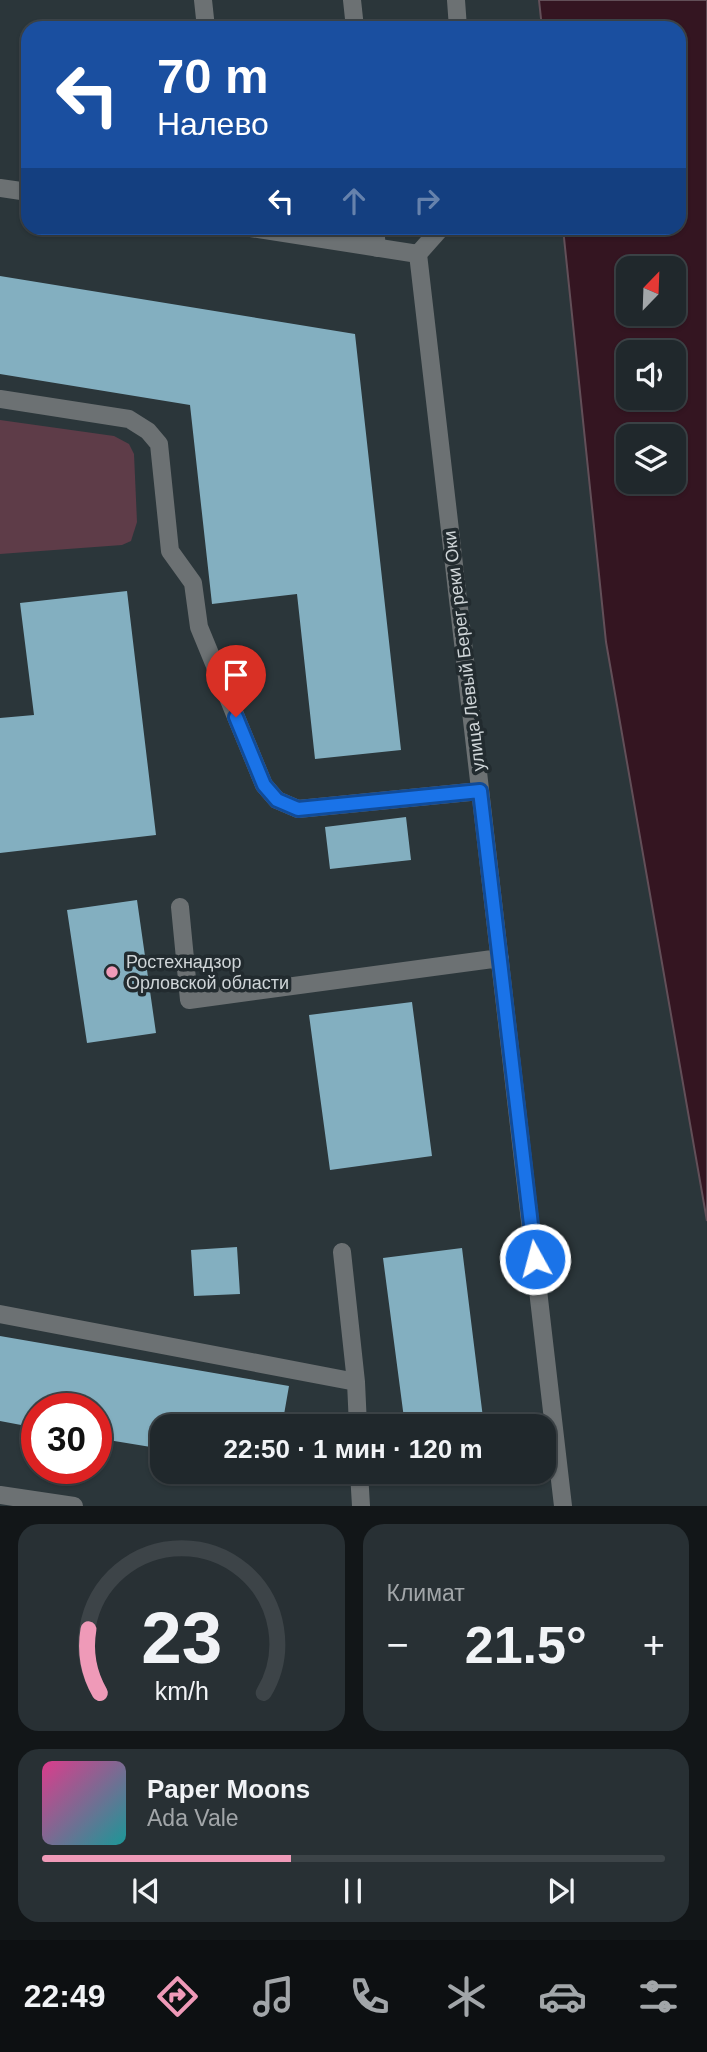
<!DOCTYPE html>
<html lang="ru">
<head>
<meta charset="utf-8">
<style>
  :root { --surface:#20282c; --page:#283034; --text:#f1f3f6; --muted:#a2a6a9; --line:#3d4448; --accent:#ef9ab8 }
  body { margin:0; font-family:Arial,sans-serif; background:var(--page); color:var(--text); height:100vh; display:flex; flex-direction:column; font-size:26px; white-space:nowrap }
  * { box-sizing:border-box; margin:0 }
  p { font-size:23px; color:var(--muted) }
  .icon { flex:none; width:38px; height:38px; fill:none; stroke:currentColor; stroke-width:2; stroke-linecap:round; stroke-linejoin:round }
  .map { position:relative; height:1506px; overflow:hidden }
  .drawer { display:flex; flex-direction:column; gap:18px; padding:18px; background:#121618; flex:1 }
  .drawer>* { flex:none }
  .top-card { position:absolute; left:21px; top:21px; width:665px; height:214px; border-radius:21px; box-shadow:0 2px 5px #0004,0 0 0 2px var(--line); background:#1a4fa0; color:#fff; overflow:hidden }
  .needle { width:46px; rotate:23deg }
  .buttons { position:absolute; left:616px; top:256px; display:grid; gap:14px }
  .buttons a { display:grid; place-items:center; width:70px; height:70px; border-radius:14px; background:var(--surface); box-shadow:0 2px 5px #0004,0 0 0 2px var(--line); font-size:35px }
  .speed { position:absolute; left:21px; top:1393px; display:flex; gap:14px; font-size:35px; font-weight:700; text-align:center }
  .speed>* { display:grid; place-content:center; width:91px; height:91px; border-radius:50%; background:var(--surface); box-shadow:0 2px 5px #0004,0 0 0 2px var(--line); line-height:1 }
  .speed .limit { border:10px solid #d22; background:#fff; color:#111 }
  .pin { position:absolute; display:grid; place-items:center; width:60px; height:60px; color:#fff; margin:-72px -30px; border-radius:50% 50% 50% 0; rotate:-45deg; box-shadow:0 0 7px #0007 }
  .pin .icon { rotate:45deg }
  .me { position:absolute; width:77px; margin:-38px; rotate:353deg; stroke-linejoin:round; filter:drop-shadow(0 0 5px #0008) }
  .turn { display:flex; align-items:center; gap:24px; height:147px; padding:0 21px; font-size:32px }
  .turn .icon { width:91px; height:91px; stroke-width:2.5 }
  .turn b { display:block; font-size:49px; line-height:60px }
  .lanes { display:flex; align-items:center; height:66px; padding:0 21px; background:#0003; justify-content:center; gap:35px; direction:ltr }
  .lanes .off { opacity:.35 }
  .big { font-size:52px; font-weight:800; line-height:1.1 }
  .drawer .tile { flex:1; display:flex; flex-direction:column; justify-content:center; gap:10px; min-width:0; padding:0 24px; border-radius:21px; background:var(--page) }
  .drawer .dial { align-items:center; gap:0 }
  .dial svg { height:182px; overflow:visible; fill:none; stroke:var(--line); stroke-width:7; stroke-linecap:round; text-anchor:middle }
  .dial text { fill:var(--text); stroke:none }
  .song { display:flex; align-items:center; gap:21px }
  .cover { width:84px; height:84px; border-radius:10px; background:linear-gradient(135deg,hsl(330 70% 55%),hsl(180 70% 35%)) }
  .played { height:7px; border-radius:4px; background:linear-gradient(90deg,var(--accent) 40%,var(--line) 40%) }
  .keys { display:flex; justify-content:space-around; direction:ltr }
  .heat { display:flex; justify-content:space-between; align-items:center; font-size:38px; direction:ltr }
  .drawer .tiles { flex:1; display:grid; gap:18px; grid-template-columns:1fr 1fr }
  .tile:last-child { grid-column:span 2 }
  .trip { position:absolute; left:150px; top:1414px; width:406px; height:70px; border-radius:21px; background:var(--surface); box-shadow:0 2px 5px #0004,0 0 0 2px var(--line); font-weight:800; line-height:70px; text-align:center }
  .dock { display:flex; height:112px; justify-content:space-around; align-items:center; background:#0d1012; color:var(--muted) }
  .dock .icon { width:49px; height:49px }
  .dock .current { color:var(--accent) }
  .dock b { font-size:32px; color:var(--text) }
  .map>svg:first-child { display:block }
  .green { fill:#5e3c48 }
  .water { fill:#341521; stroke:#624f58; stroke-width:2; fill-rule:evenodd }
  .building { fill:#83afc0 }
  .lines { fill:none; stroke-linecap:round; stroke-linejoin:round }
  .minor { stroke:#6c7173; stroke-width:18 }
  .route-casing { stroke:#114b97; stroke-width:18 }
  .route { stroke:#1a73e8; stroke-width:12 }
  .poi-dot { fill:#ef9ab8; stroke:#222b2f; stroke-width:2.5 }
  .labels { text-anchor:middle; stroke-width:7; stroke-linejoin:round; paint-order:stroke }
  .street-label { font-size:18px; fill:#cfd5d8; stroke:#222b2f }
  .poi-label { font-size:18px; fill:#cfd5d8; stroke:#222b2f; text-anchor:start }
</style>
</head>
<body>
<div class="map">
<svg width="707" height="1506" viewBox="0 0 707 1506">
  <rect width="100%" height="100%" fill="#2b363a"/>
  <path class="green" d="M0 420 114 436 129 444 134 454 137 522 131 541 122 545 0 554Z"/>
  <path class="water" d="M539 0H707V1221L606 642 563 228H679V28H542ZM628 268H674V313H628ZM628 352H674V397H628ZM628 436H674V481H628Z"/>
  <path class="building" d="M0 276 355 334 401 750 315 759 297 594 212 604 190 405 0 374Z
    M127 591 156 835 0 853V718L34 715 20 603Z
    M406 817 411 860 330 869 325 827Z
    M137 900 156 1033 87 1043 67 910Z
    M412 1002 432 1156 330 1170 309 1015Z
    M237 1247 240 1294 194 1296 191 1250Z
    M462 1248 484 1426H405L383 1258Z
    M0 1336 289 1386 282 1426H163V1449L96 1438V1409H37V1428L0 1421Z
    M411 1472H462L411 1478Z"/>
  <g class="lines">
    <path class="minor" d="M203 0 206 28
      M352 0 355 28
      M456 0 458 28
      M0 188 28 192
      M251 228 418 254
      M375 228 377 248
      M418 254 563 1506
      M418 254 441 228
      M0 399 129 419 148 431 159 444 170 551 193 583 199 627 264 785 277 800 298 809 480 791
      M180 907 189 1000 500 958
      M342 1252 356 1382
      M0 1314 356 1382 358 1426
      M359 1472 361 1506
      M0 1495 74 1506"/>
  </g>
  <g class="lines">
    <defs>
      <path id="route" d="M236 717 264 785 277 800 298 809 480 791 535 1259"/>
    </defs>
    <use href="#route" class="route-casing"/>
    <use href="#route" class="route"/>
  </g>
  <circle class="poi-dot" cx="112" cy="972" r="7"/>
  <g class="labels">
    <g class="street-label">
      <text transform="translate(464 651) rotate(-97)" y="6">улица Левый Берег реки Оки</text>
    </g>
    <g class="poi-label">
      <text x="126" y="968">Ростехнадзор<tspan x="126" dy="21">Орловской области</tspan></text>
    </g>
  </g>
</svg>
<div class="buttons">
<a><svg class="needle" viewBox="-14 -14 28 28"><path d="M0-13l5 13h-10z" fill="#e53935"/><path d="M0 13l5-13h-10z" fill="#a2a6a9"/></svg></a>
<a><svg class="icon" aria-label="sound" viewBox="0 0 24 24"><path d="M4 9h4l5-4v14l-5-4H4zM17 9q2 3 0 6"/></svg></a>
<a><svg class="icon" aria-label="layers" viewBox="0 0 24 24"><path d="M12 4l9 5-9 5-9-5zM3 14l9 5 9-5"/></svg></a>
</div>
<div class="speed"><div class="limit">30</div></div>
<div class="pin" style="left:236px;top:717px;background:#d93025"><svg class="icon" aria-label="arrive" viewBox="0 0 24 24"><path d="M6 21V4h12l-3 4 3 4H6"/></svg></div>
<svg class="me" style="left:535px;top:1259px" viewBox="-20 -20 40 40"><circle r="17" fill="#1a73e8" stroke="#fff" stroke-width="3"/><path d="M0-11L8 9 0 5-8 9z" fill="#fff"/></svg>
<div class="trip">22:50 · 1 мин · 120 m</div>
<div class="top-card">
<div class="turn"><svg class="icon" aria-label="left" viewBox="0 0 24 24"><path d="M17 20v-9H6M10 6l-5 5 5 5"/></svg><div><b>70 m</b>Налево</div></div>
<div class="lanes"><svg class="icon" aria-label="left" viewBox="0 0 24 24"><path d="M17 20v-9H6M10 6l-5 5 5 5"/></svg><svg class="icon off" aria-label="ahead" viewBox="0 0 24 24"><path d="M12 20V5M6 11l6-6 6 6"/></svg><svg class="icon off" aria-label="right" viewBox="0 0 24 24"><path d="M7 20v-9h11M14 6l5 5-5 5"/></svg></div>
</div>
</div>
<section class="drawer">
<div class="tiles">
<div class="tile dial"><svg viewBox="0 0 100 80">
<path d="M14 69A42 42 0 1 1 86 69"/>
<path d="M14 69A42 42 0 0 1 9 41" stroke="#ef9ab8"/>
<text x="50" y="56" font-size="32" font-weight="700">23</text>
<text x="50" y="72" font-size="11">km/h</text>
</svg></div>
<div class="tile"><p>Климат</p>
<div class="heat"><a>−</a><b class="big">21.5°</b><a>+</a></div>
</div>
<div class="tile">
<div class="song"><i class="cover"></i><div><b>Paper Moons</b><p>Ada Vale</p></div></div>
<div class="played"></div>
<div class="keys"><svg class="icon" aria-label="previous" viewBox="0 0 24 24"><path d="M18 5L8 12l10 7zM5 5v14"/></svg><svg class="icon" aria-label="pause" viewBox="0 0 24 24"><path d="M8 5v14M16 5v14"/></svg><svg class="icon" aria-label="next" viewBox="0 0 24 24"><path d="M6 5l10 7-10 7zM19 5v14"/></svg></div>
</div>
</div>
</section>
<nav class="dock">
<b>22:49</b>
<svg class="icon current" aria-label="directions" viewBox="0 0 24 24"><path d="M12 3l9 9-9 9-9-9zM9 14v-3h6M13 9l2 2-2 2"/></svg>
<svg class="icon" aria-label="music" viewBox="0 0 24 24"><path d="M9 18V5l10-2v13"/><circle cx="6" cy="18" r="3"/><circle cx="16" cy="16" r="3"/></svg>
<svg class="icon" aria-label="phone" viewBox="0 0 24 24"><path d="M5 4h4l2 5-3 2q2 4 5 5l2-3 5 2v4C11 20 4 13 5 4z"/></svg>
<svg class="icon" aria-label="climate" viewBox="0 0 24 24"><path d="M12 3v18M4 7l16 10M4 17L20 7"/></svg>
<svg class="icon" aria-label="car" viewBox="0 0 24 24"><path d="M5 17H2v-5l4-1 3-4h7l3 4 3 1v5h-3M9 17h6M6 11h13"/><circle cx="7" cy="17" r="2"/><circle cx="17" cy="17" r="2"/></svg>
<svg class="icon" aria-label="filters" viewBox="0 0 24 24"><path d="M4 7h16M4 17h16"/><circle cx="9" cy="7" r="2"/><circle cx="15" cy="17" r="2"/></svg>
</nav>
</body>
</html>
